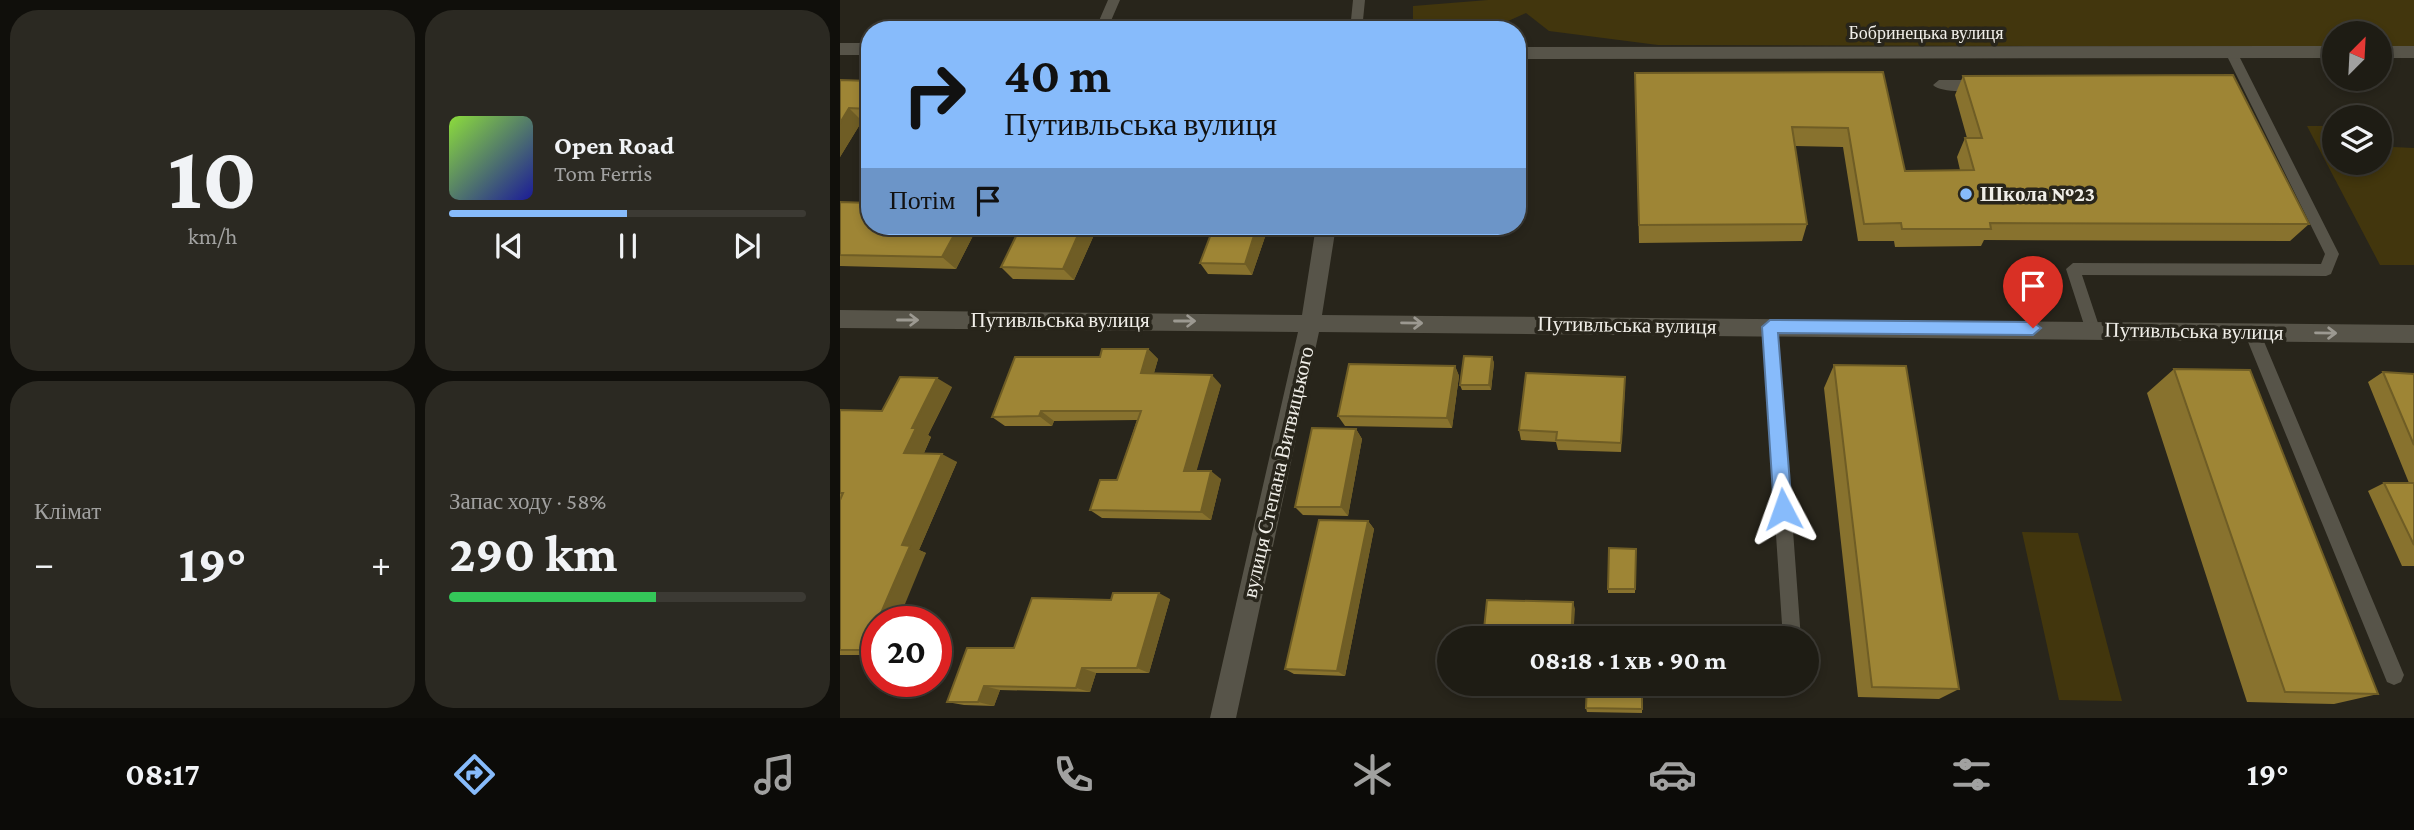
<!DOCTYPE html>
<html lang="uk">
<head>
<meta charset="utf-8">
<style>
  :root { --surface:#1e1c14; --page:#2b2922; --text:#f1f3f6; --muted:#a1a1a0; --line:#3c3a34; --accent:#87bbfb }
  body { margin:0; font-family:"Crimson Pro",serif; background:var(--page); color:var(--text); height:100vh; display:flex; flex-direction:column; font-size:26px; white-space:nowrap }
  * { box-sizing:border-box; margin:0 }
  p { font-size:23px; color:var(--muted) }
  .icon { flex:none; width:38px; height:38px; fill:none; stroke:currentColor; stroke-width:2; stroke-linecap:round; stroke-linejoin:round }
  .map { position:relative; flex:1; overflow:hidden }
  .panel { display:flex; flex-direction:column; gap:10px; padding:10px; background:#100f0b; width:840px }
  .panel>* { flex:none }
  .guide { position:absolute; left:21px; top:21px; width:665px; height:214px; border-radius:28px; box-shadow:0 4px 10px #0003,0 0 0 2px var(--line); background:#87bbfb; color:#111; overflow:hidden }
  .needle { width:46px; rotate:24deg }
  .buttons { position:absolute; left:1482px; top:21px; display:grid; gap:14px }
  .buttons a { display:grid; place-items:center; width:70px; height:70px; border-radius:50%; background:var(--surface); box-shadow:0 4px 10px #0003,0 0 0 2px var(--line); font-size:35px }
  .speed { position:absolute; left:21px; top:606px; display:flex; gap:14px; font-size:35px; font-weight:700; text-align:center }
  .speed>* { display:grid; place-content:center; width:91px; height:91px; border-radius:50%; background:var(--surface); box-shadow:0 4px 10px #0003,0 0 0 2px var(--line); line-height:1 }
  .speed .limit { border:10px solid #d22; background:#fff; color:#111 }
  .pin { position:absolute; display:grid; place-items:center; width:60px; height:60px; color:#fff; margin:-72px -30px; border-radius:50% 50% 50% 0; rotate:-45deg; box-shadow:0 0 7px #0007 }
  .pin .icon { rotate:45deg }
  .me { position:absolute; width:77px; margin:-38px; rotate:356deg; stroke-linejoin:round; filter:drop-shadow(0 0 5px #0008) }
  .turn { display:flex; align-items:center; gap:24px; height:147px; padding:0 28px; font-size:32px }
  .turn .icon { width:91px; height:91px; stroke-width:2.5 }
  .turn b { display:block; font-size:49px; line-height:60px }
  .then { display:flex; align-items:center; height:66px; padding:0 28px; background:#0003; gap:14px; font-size:26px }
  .big { font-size:52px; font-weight:700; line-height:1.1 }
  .panel .widget { flex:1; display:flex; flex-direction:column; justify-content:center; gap:10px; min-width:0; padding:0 24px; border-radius:28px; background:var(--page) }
  .panel .dial { align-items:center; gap:0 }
  .dial b { font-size:91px; line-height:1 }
  .song { display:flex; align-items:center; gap:21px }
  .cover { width:84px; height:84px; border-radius:10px; background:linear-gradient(135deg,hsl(90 70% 55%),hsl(240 70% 35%)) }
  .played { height:7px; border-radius:4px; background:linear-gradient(90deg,var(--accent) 50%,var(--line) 50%) }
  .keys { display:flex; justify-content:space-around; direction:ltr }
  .heat { display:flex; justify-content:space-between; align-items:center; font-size:38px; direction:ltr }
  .charge { height:10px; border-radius:5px; background:linear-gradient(90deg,#34c759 58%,var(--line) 0) }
  .panel .tiles { flex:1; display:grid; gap:10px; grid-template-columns:repeat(2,1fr) }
  .trip { position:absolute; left:597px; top:626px; width:382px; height:70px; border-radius:35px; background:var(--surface); box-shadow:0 4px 10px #0003,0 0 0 2px var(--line); font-weight:700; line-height:70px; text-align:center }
  .dock { display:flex; height:112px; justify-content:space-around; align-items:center; background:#0c0b08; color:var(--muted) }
  .dock .icon { width:49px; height:49px }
  .dock .selected { color:var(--accent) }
  .dock b { font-size:32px; color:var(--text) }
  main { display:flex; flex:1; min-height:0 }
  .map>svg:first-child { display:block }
  .green { fill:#42360d }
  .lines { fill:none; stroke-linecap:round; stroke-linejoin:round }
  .lane { fill:#575449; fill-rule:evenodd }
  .street { fill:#575449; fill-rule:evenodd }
  .wall { fill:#88722e }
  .shaded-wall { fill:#6f5d25 }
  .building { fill:#9e8535; stroke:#6f5d25; stroke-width:2 }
  .oneway { stroke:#9c9991 }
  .route { fill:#87bbfb; stroke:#587aa3; stroke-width:2 }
  .poi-dot { fill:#87bbfb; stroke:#28251b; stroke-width:2.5 }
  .labels { text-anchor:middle; stroke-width:7; stroke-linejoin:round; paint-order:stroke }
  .far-street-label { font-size:18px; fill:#f0eee8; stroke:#28251b }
  .poi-label { font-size:21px; font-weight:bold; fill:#f0eee8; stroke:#28251b; text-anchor:start }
  .street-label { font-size:21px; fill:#f0eee8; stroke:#28251b }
</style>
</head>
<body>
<main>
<section class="panel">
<div class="tiles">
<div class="widget dial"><b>10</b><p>km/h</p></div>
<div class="widget">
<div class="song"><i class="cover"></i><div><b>Open Road</b><p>Tom Ferris</p></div></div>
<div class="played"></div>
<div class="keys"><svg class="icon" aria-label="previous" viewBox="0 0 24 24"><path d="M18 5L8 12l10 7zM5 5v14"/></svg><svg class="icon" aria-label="pause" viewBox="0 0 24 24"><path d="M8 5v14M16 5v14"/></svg><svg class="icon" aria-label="next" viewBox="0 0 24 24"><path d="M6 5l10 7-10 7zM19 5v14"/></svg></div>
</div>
<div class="widget"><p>Клімат</p>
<div class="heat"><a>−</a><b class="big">19°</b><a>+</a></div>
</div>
<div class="widget"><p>Запас ходу · 58%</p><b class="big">290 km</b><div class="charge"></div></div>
</div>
</section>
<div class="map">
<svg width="1574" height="718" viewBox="0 0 1574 718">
  <rect width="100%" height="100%" fill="#28251b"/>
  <path class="green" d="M648 0H1574V47H1540V33H1494V47L818 45 709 31 686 13 648 30H573V6Z
    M1467 126H1494V163H1540V127L1553 147 1574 148V265H1540Z
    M1182 532 1238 533 1282 701 1219 700Z"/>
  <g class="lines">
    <path class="lane" d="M268 0H280L267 30H255Z
      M513 0H525L522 30H510Z
      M1391 48 1397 52 1499 254 1491 274 1486 276 1242 275 1260 329 1257 334H1247L1226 269 1233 263 1481 264 1485 254 1385 52Z
      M1099 80H1139L1145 85C1137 93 1101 93 1093 85Z
      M930 320 935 322 938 327 961 639H943L922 327 925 322Z
      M1412 325 1417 327 1420 332 1564 675 1561 682 1554 685 1547 682 1404 332 1407 327Z"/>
    <path class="street" d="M0 43H30V55H0Z
      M1494 46V58L677 59V47Z
      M1540 46H1574V58H1540Z
      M476 226H496L482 315 1574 325V343L479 332 396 718H370L458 332 0 328V310L462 315Z"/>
  </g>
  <path class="wall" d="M1043 72 1065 171 1120 170 1117 157 1125 138H1127L1115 95 1123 76 1469 224 1450 241 1144 240 1141 246 1055 247 1054 241H1018L1003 147 955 146 967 224 962 241 799 243 795 73Z
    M0 80 30 81V121H22L0 157Z
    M0 202 138 226 116 269 0 266Z
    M181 226H258L234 280 173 279 161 267Z
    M426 234 412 275 368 274 360 263Z
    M308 349 318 359 314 373 381 385 356 471 381 479 371 520 262 518 250 510 277 480 297 420 214 421 212 426H165L152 417Z
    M652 357 654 363 651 390H622L620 385Z
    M994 365 1119 689 1099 699 1018 697 984 388Z
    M615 366 619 376 612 428 505 426 498 416Z
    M1334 369 1538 694 1494 704 1407 702 1307 393Z
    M1543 372 1574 374V566H1562L1528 491 1544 483H1569L1528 382Z
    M112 387 88 435 91 437 84 453 117 462 79 550 86 553 37 621V655H0V410L42 411Z
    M785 388 781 452 718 450 716 442 681 440 679 430Z
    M516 429 522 439 508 516 463 515 455 507Z
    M528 521 534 529 505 676 454 674 445 669Z
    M796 549 795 593H768V589Z
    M330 599 309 673H256L250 692 160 690 154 706 124 705 107 702 174 648 271 600Z
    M639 684H730V691L642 688Z
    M802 684V713L747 712 746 708Z"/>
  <path class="shaded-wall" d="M9 108 22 121 0 157V123Z
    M119 226H138L116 269 102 257Z
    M242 226H258L234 280 223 269Z
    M412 226H421L426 234 412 275 405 264Z
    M308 349 318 359 311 383 301 373Z
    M652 357 654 363 651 390 649 385Z
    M615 366 619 376 612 428 607 418Z
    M372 375 381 385 354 480 344 471Z
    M97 378 112 387 88 435 91 437 80 462 64 453 72 428Z
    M201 411 214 421 212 426 199 416Z
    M516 429 522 439 508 516 501 507Z
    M102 454 117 462 79 550 86 553 58 621H38L62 545Z
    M371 471 381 479 371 520 361 512Z
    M528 521 534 529 505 676 497 671Z
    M319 593 330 599 309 673 297 668Z
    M733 602 735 609 733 639H731Z
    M37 623V653L25 650Z
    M242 668 256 673 250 692 236 688Z
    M144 686 160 690 154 706 138 702Z"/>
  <path class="building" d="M1043 72 1065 171 1134 170 1125 138H1142L1123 76 1393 75 1469 224 1150 223 1151 229H1062L1061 223 1024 224 1008 128 952 127 967 224 799 225 795 73Z
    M0 80 30 81V109L9 108 0 123Z
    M0 202 30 203V226H119L102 257 0 255Z
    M181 226H242L223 269 161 267Z
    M374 226H417L405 264 360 263Z
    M262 349H308L301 373 372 375 344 471H371L361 512 250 510 260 480H277L301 411H201L199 416 152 417 175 357H260Z
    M624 356 652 357 649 385H620Z
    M509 364 615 366 607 418 498 416Z
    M994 365 1066 366 1119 689 1032 687Z
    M1334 369 1410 370 1538 694 1445 692Z
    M1543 372 1574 374V445Z
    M686 373 785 377 781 443 716 440 717 432 679 430Z
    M60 377 97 378 72 428H76L64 453 102 454 62 545 70 546 25 650H0V500L3 493H0V410L42 411Z
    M472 428 516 429 501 507H455Z
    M1544 483H1574V545Z
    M479 520 528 521 497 671 445 669Z
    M769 548 796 549 795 589H768Z
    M273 593H319L297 668H242L236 688 144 686 138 702H107L127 648H174L192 598 271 600Z
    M647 600 733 602 731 639H643Z
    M675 684H729L728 686Z
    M747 684H802V709L746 708Z"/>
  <defs><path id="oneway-shaft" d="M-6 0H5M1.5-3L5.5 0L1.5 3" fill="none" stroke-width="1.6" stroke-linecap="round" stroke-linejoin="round" transform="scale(1.75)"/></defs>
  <g class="oneway">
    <use href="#oneway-shaft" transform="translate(68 320)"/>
    <use href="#oneway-shaft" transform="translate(345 321)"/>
    <use href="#oneway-shaft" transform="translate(572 323) rotate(1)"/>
    <use href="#oneway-shaft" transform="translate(1486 333) rotate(1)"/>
  </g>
  <path class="route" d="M930 320 1193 322 1201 328 1193 335 938 333 952 509 949 515 943 517 937 515 934 509 922 327Z"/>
  <circle class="poi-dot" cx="1126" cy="194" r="7"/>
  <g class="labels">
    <g class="far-street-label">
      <text x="1086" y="39">Бобринецька вулиця</text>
    </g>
    <g class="poi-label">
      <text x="1140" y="201">Школа №23</text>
    </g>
    <g class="street-label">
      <text x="220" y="327">Путивльська вулиця</text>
      <text transform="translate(787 325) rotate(1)" y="7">Путивльська вулиця</text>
      <text transform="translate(1354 331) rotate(1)" y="7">Путивльська вулиця</text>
      <text transform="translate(438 472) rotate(-77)" y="7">вулиця Степана Витвицького</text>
    </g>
  </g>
</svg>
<div class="buttons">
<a><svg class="needle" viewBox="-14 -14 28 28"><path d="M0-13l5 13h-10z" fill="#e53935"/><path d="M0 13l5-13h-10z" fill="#a1a1a0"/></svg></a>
<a><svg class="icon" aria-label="layers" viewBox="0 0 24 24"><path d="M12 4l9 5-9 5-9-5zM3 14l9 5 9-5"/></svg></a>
</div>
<div class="speed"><div class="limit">20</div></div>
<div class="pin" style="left:1193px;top:328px;background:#d93025"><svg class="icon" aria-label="arrive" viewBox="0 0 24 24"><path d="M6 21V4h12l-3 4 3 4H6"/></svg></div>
<svg class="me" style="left:943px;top:509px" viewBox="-20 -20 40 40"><path d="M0-17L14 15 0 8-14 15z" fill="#87bbfb" stroke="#fff" stroke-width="4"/></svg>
<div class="trip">08:18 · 1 хв · 90 m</div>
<div class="guide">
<div class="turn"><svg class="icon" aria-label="right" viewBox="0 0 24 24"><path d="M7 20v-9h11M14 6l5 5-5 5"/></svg><div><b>40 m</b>Путивльська вулиця</div></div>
<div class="then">Потім<svg class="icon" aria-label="arrive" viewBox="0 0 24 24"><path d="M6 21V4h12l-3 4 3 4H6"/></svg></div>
</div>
</div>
</main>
<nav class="dock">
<b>08:17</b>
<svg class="icon selected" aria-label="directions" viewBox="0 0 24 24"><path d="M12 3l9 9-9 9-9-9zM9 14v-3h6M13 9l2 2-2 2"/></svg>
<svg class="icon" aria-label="music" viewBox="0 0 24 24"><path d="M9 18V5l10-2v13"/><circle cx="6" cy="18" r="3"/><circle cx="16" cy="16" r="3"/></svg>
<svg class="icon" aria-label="phone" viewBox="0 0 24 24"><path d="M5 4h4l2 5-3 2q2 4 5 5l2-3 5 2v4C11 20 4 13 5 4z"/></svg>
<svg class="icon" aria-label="climate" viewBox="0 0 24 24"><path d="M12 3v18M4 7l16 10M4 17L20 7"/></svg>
<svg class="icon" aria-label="car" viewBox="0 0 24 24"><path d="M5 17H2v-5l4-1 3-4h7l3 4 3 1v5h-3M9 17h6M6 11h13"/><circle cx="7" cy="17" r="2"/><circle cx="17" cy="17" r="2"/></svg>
<svg class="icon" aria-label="filters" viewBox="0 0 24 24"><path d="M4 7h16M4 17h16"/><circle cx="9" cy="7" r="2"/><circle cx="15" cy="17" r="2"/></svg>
<b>19°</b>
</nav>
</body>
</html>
